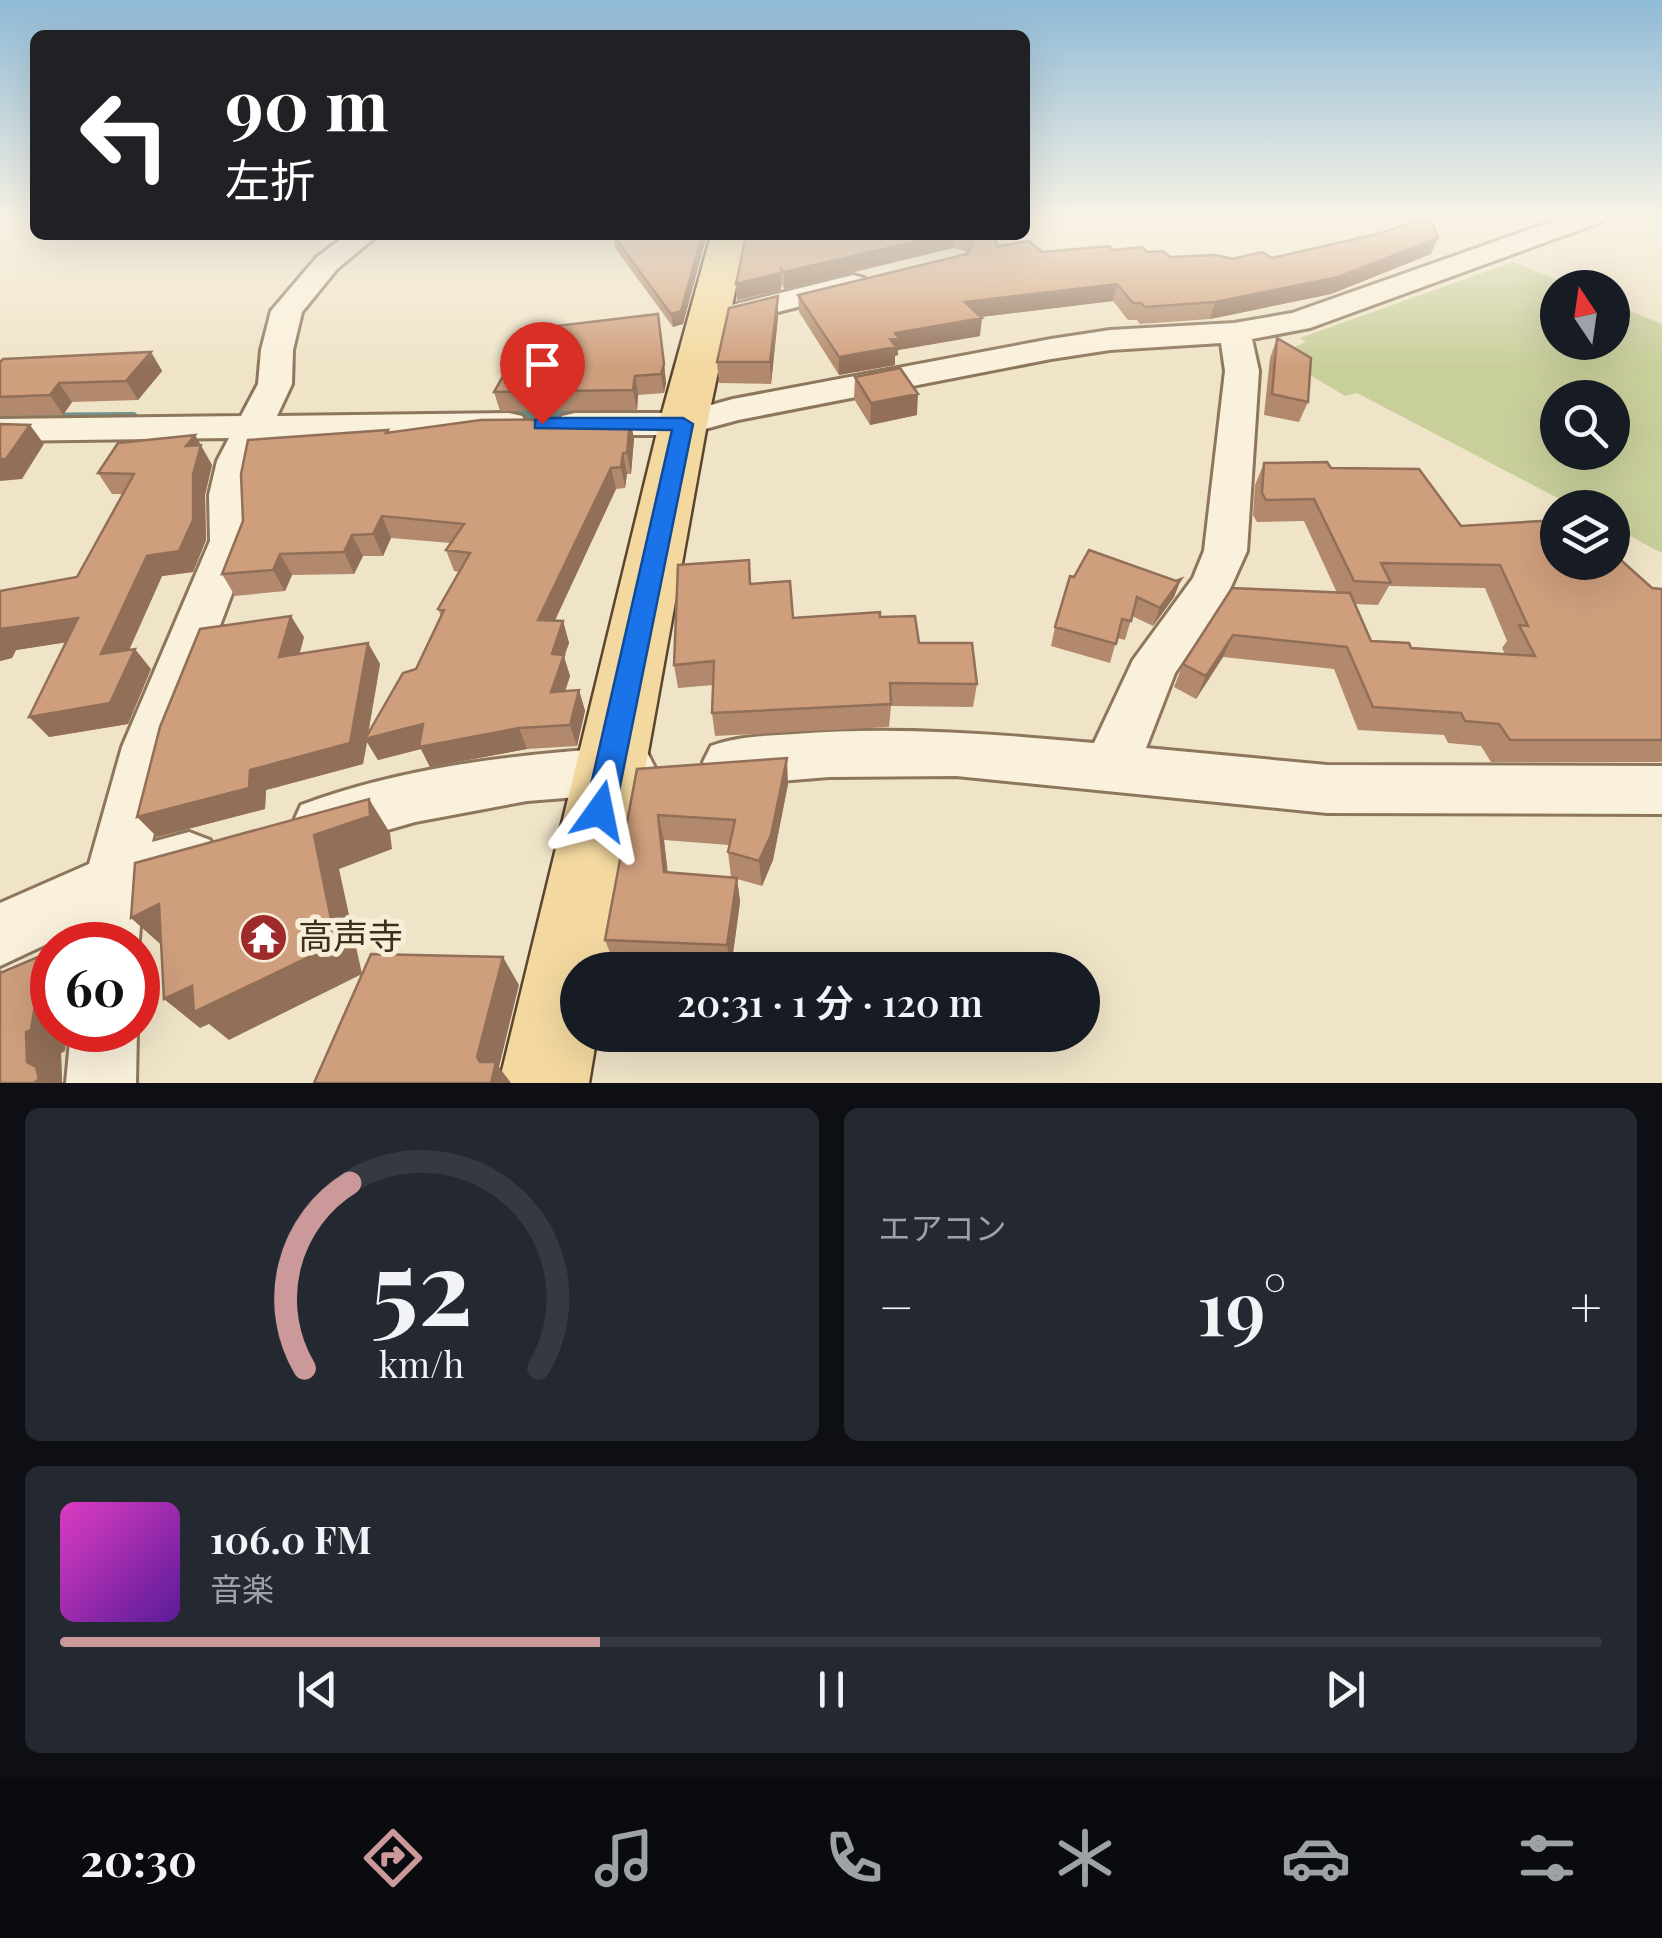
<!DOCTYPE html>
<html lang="ja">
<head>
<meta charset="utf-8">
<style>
  :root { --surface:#171b24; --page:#242831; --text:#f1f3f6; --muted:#9ea1a6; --line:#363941; --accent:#cc999b }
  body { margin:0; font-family:"Playfair Display","Noto Sans JP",serif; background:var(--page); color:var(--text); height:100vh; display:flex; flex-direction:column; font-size:38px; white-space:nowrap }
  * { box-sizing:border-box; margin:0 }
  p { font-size:32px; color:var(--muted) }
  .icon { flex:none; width:55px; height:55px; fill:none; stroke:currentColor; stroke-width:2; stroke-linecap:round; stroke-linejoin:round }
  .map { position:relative; height:1083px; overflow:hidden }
  .side { display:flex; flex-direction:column; gap:25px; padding:25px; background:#0d0f14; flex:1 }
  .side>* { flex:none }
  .banner { position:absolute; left:30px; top:30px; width:1000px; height:210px; border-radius:15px; box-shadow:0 10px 40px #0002; background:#202124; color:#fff; overflow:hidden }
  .needle { width:65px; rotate:347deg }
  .tools { position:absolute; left:1540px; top:270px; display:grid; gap:20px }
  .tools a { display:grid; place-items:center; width:90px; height:90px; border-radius:50%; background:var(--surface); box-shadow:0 10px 40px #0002; font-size:50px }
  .speed { position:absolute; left:30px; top:922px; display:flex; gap:20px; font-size:50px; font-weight:700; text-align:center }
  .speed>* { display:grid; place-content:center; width:130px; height:130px; border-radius:50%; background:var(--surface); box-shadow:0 10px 40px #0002; line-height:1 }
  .speed .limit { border:15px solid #d22; background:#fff; color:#111 }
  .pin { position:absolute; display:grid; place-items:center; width:85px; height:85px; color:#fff; margin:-102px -42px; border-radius:50% 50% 50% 0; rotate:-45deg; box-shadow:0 0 10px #0007 }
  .pin .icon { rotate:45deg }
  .me { position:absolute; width:110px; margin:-55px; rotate:12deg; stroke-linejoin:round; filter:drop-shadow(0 0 8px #0008) }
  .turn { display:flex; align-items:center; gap:35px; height:210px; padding:0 30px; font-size:45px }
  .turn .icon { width:130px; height:130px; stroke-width:2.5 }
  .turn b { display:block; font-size:70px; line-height:85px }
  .big { font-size:75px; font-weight:600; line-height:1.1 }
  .side .tile { flex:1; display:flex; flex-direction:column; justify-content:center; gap:15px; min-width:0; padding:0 35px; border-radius:15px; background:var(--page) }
  .side .dial { align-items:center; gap:0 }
  .dial svg { height:260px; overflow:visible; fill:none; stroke:var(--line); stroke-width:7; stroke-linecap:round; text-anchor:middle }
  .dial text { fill:var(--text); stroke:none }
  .song { display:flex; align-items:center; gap:30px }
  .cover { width:120px; height:120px; border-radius:15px; background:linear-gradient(135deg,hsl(310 70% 55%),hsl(270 70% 35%)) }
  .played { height:10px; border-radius:5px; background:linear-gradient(90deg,var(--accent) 35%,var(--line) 35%) }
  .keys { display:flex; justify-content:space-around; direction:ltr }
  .heat { display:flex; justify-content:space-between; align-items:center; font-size:55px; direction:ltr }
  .side .tiles { flex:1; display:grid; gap:25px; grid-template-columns:1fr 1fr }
  .tile:last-child { grid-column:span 2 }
  .trip { position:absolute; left:560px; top:952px; width:540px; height:100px; border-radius:50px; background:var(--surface); box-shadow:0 10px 40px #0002; font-weight:600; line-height:100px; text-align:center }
  .dock { display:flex; height:160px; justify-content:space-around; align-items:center; background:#090b0e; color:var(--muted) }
  .dock .icon { width:70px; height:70px }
  .dock .on { color:var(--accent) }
  .dock b { font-size:45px; color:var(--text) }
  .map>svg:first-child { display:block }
  .green { fill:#c9cf9b; fill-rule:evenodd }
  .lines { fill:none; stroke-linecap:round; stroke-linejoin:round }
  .stream { stroke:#6f938a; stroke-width:10 }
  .minor-casing { stroke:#8d765c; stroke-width:6 }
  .major-casing { stroke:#5b4430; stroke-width:5 }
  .minor { fill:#faf1dc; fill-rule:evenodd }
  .major { fill:#f3d9a0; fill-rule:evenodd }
  .wall { fill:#b2896c; fill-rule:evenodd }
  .shaded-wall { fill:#916f58 }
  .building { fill:#cf9f7d; stroke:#916f58; stroke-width:2.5 }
  .route { fill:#1a73e8; stroke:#114b97; stroke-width:2.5 }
  .labels { text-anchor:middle; stroke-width:10; stroke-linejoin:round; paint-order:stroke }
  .near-poi-label { font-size:35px; fill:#3d2e20; stroke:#f7eed8; text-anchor:start }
</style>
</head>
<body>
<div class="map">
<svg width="1662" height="1083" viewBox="0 0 1662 1083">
  <rect width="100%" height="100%" fill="#f0e4c8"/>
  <path class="green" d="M1513 262 1574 287 1558 288V342H1612L1613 304 1662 324V553L1613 527 1612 508 1575 507 1357 393 1345 396 1290 363 1286 350 1306 342 1300 338ZM1558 398H1612V452H1558Z"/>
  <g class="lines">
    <path class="stream" d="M503 415 580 414
      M0 418 133 417"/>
    <defs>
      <path id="minor" d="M1568 216H1605L1601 222 1310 328 1252 339 1259 371 1247 551 1225 600 1175 673 1146 748 1327 765 1662 766V814L1327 813 956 776 829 777 730 785 711 778 703 762 711 746C738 736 766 736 795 734 895 726 994 734 1094 743L1133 660 1193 578 1204 551 1225 371 1221 343 1110 350 1051 359 738 420 683 435H575L562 432 557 424 562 416 575 413H682L733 399 1051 339 1110 330 1234 323 1292 313Z
        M347 235H378L337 269 302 312 293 350 292 384 277 416 509 413 522 416 527 424 522 432 509 435 266 438 255 461 249 495 252 541 174 747 152 842 189 832 210 840 218 859 210 878 142 901 138 952V945H78L79 929 0 966V903L89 864 122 747 210 541 209 495 217 461 229 438 0 441V419L241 416 258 384 261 350 271 311 317 257Z
        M853 275 864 278 868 284 864 290 723 326 712 324 707 317 712 310Z
        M629 747 648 754 656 770 648 786 629 793 527 801 415 822 321 849 301 841 293 823 301 805C405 766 519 754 629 747Z
        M71 1030H137L136 1083H66Z"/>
      <path id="major" d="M711 235H747L707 424 609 970H578V1035H597L589 1083H499L659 424Z"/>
    </defs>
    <use href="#minor" class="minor-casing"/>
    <use href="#major" class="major-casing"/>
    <use href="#minor" class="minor"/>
    <use href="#major" class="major"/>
  </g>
  <path class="wall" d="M613 235H707L683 324 673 327 615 248Z
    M746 235H993L998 246 1042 252 1113 250 1147 252 1170 257 1233 259 1431 254 1331 294 1210 319 1140 324 1137 320H1128L1113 301 980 317V336L898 350V355L895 356V365L839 375 799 312 798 295 967 254 965 251 953 248 784 289 782 285 781 290 737 300 736 284Z
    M778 296V317L771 384 719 383 717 362Z
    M658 314 666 383 664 393 638 395 637 410 500 411 494 392Z
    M1277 338 1308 402 1299 422 1264 415 1270 358Z
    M151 352 162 371 138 400 72 402 63 415 0 416V362Z
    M855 377 917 415 870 425 854 399Z
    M630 419 634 439 631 474H627L625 488 616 489 554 621H563L569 643 564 657 570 676 565 691 579 690 585 711 577 746 527 749 430 767 421 749 378 760 367 742 363 764 266 790 265 809 157 837 304 637 299 654 368 643 380 664 368 735 416 669 441 616 438 609 459 572 454 571 446 550 451 543 391 538 383 556H363L354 574 292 575 285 591 235 596 222 574 389 433Z
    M195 435 212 465 205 495 206 540 193 572 162 576 129 650 151 669 128 724 49 737 66 642 16 650 12 658 0 661V591L77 577 123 494H112L98 473Z
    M1264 463 1331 468 1461 526 1652 588 1662 589V762H1491L1481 746 1448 743 1444 735 1358 730 1334 669 1223 657 1196 699 1174 687 1183 664 1232 588 1337 593 1304 521 1257 522 1253 515 1255 485ZM1389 586 1485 588 1507 641 1502 648 1505 654 1411 648 1371 641 1355 604 1378 605Z
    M1181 579 1174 597 1153 626 1132 616 1125 640 1117 638 1110 663 1051 646 1055 627Z
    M751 584 793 618 880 617 977 684 973 707 891 706 889 727 715 736 712 713 713 685 678 688 674 665Z
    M637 769 788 784 773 860 762 886 737 879 740 902 731 968 614 963 605 940ZM664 840 729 845 728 852 731 877 668 873Z
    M45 954 52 960V1030L65 1051 61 1053 62 1082 64 1083H0V968L2 972Z"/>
  <path class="shaded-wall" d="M702 235H707L683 324 673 327 671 314Z
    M943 235H954L953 248 784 289V272Z
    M1438 238 1431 254 1331 294 1210 319 1215 302Z
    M781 269V290L737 300 736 284Z
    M1117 284 1113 301 963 319 965 302Z
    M778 296V317L771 384 770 362Z
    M982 318 980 336 898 350V355L895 356V365L839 375V357L895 333Z
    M661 332 666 383 664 393 661 374Z
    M151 352 162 371 138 400 126 381Z
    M635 376 638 395 637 410 633 390Z
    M59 383 72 402 63 415 50 395Z
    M918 394 917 415 870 425 871 403Z
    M630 419 634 439 631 474 627 453Z
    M30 425 44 444 22 479 0 481V459Z
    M195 435 212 465 205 495 206 540 193 572 162 576 118 675 101 654 186 446Z
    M623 453 627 474 625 488 621 467Z
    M611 468 616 489 545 642 538 620Z
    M382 516 391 538 383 556 373 534Z
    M352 535 363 556 354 574 344 552Z
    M280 554 292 575 285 591 273 570Z
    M1181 579 1174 597 1153 626 1160 608Z
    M291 616 304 637 293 679 279 657Z
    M78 618 95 638 16 650 12 658 0 661V629Z
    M563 621 569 643 564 657 570 676 558 713 551 692 552 654Z
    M1233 635 1223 657 1196 699 1206 676Z
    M368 643 380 664 367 739 423 724 519 728 527 749 430 767 421 749 378 760 367 742 363 764 266 790 265 809 157 837 137 817 250 770Z
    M135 649 151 669 128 724 49 737 29 717Z
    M579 690 585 711 577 746 570 725Z
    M787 758 788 784 773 860 762 886 759 861Z
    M369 799 390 833 392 849 339 869 362 974 229 1040 209 1024 200 1028 164 999 314 835Z
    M658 815 664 840 670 897 664 872Z
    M737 878 740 902 731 968 727 945Z
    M159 904 167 950 131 918Z
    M45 954 52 960V1012L41 1004Z
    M503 957 519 985 499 1067 511 1083H491L477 1057Z
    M35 1005 52 1017V1030H68L65 1051 61 1053 62 1082 64 1083H34L27 1062 26 1032Z"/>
  <path class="building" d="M1430 216 1438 238 1338 277 1215 302 1145 307 1141 303H1133L1117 284 965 302 982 318 895 333 899 338 890 339 896 347 839 357 798 295 967 254 973 243 966 235H993L998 246 1029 241 1042 252 1109 246 1113 250 1142 247 1147 252 1163 251 1170 257 1216 255 1233 259 1262 252 1272 258 1381 233Z
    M613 235H702L681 311 671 314Z
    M746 235H943L784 272 781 269V273L736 284Z
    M778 296 770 362H717L729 308Z
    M658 314 664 364 661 374 635 376 633 390 494 392 506 371 540 370 539 328Z
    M1277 338 1311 358 1308 402 1272 394Z
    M151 352 126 381 59 383 50 395 0 397V362L3 359Z
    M900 368 918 394 871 403 855 377Z
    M630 419 627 453H623L621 467 611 468 538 620 563 621 552 654 564 655 551 692 579 690 570 725 519 728 419 747 423 724 365 739 403 673 416 669 444 610 438 609 470 553 446 550 464 524 382 516 373 534 352 535 344 552 280 554 273 570 222 574 243 521 241 474 248 440 388 430 386 433 481 420Z
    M0 424 30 425 6 459H0Z
    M195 435 186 446 201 445 193 475V520L179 551 147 556 101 654 135 649 110 703 29 717 78 618 0 629V591L77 577 134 474 98 473 118 443Z
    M1327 462 1331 468 1419 469 1461 526 1558 520V562H1612V552L1652 588 1662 589V740H1510L1499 724 1465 721 1461 713 1373 707 1347 647 1233 635 1206 676 1183 664 1232 588 1350 593 1371 641 1409 643 1411 648 1535 656 1519 625 1528 626 1500 565 1381 563 1391 583 1354 581 1314 499 1266 500 1262 493 1264 463Z
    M1089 550 1176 581 1181 579 1160 608 1137 597 1131 621 1122 619 1116 644 1055 627 1070 576 1074 577Z
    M749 560 750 584 790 581 793 618 880 612V617L915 616 919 643H972L977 684 890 683 891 704 712 713 714 661 674 665 678 565Z
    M291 616 279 657 368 643 350 743 250 770 249 788 137 817 160 727 200 629Z
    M787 758 771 835 759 861 728 852 735 820 658 815 664 872 737 878 727 945 605 940 637 769Z
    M369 799 370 816 314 835 336 944 194 1012 192 986 164 999 159 904 131 918 135 863Z
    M45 954 41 1004 35 1005 31 1030 26 1032 27 1062 36 1067 39 1079 34 1083H0V973Z
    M371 954 503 957 477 1057 480 1062H496L491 1083H314Z"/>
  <linearGradient id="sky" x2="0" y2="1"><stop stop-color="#8fbad6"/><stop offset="0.59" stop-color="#f8f3e6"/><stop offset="1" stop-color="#f8f3e6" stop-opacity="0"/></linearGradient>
  <rect width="1662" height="367" fill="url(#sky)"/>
  <path class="route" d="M542 418H683L693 424 615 811 611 820 600 824 589 820 585 811 672 430 535 428V420Z"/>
  <defs>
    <symbol id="temple-disc" viewBox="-11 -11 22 22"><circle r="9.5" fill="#9e2a2b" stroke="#f7eed8"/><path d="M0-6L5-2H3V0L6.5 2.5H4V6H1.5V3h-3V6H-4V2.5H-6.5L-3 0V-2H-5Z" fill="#fff"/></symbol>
  </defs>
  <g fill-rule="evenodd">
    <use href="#temple-disc" x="236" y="910" width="55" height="55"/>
  </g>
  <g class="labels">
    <g class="near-poi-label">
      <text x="298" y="949">高声寺</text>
    </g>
  </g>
</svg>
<div class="tools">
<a><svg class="needle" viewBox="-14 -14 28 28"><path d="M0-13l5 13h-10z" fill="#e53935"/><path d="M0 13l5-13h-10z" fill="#9ea1a6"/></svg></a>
<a><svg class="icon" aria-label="search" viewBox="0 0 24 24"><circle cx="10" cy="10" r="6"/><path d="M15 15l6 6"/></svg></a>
<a><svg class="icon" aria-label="layers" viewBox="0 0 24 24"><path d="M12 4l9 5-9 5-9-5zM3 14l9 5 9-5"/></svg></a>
</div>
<div class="speed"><div class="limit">60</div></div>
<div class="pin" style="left:542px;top:424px;background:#d93025"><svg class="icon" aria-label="arrive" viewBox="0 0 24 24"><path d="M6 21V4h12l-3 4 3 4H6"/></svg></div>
<svg class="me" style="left:600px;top:811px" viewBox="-20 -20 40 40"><path d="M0-17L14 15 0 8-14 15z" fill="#1a73e8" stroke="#fff" stroke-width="4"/></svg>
<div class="trip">20:31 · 1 分 · 120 m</div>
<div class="banner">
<div class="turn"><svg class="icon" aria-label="left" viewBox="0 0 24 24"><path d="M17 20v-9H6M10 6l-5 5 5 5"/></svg><div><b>90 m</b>左折</div></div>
</div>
</div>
<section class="side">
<div class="tiles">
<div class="tile dial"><svg viewBox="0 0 100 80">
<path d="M14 69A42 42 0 1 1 86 69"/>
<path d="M14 69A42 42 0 0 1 28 12" stroke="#cc999b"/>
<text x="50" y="56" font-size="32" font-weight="700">52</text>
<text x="50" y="72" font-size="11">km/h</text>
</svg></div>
<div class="tile"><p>エアコン</p>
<div class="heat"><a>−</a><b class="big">19°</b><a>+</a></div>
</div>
<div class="tile">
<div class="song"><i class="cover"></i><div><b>106.0 FM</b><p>音楽</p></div></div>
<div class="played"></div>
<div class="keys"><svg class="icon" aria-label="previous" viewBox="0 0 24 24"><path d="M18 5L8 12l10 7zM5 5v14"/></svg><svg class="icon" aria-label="pause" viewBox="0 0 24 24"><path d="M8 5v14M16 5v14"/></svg><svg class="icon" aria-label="next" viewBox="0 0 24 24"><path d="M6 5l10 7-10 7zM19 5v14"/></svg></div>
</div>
</div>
</section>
<nav class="dock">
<b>20:30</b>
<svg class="icon on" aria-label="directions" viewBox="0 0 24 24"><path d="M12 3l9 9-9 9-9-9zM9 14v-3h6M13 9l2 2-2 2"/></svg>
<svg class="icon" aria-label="music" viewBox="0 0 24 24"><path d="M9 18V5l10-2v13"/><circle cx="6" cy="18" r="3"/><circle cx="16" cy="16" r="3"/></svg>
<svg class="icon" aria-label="phone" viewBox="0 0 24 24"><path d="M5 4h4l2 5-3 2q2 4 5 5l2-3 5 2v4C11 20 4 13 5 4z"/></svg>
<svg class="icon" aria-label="climate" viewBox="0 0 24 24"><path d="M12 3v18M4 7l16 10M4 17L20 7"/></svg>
<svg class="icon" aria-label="car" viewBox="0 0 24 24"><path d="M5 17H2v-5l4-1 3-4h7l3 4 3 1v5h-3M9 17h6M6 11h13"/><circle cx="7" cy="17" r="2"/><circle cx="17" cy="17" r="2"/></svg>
<svg class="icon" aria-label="filters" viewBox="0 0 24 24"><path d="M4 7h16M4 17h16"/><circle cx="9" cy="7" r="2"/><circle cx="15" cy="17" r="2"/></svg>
</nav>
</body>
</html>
